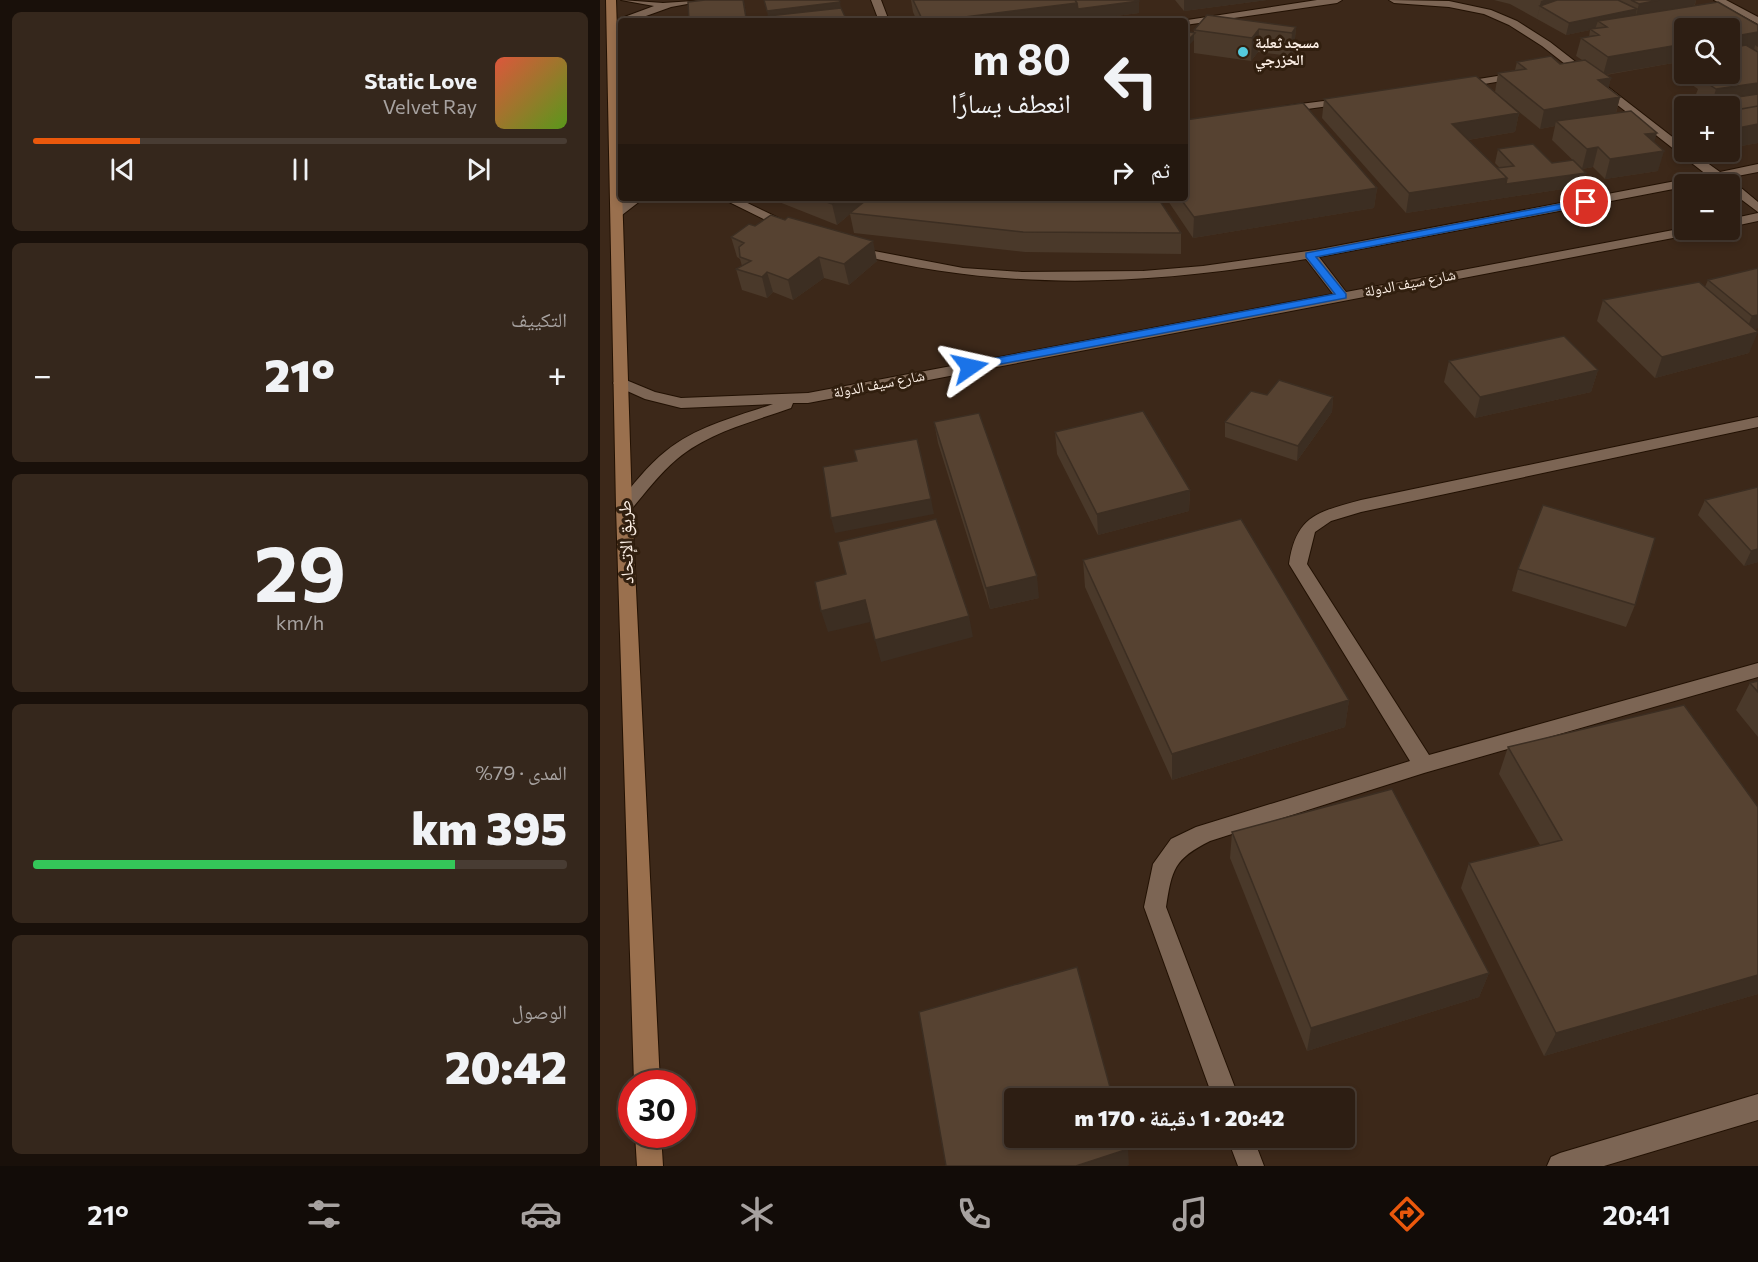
<!DOCTYPE html>
<html lang="ar">
<head>
<meta charset="utf-8">
<style>
  :root { --surface:#2d1e13; --page:#35271c; --text:#f1f3f6; --muted:#a7a2a0; --line:#483c33; --accent:#ea580c }
  body { margin:0; font-family:Commissioner,"Noto Naskh Arabic",sans-serif; background:var(--page); color:var(--text); direction:rtl; height:100vh; display:flex; flex-direction:column; font-size:22px; white-space:nowrap }
  * { box-sizing:border-box; margin:0 }
  p { font-size:20px; color:var(--muted) }
  .icon { flex:none; width:33px; height:33px; fill:none; stroke:currentColor; stroke-width:2; stroke-linecap:round; stroke-linejoin:round }
  .map { position:relative; flex:1; overflow:hidden; direction:ltr }
  .drawer { display:flex; flex-direction:column; gap:12px; padding:12px; background:#19100a; width:600px }
  .drawer>* { flex:none }
  .hud { position:absolute; left:18px; top:18px; width:570px; height:183px; border-radius:6px; box-shadow:0 3px 9px #0003,0 0 0 2px var(--line); direction:rtl; background:#2d1e13; color:var(--text); overflow:hidden }
  .tools { position:absolute; left:1074px; top:18px; display:grid; gap:12px }
  .tools a { display:grid; place-items:center; width:66px; height:66px; border-radius:6px; background:var(--surface); box-shadow:0 3px 9px #0003,0 0 0 2px var(--line); font-size:30px }
  .speed { position:absolute; left:18px; top:1070px; display:flex; gap:12px; font-size:30px; font-weight:700; text-align:center }
  .speed>* { display:grid; place-content:center; width:78px; height:78px; border-radius:50%; background:var(--surface); box-shadow:0 3px 9px #0003,0 0 0 2px var(--line); line-height:1 }
  .speed .limit { border:9px solid #d22; background:#fff; color:#111 }
  .pin { position:absolute; display:grid; place-items:center; width:51px; height:51px; color:#fff; margin:-26px; border:3px solid #fff; border-radius:50%; box-shadow:0 2px 6px #0007 }
  .me { position:absolute; width:66px; margin:-33px; rotate:79deg; stroke-linejoin:round; filter:drop-shadow(0 0 4px #0008) }
  .turn { display:flex; align-items:center; gap:21px; height:126px; padding:0 18px; font-size:27px }
  .turn .icon { width:78px; height:78px; stroke-width:2.5 }
  .turn b { display:block; font-size:42px; line-height:51px }
  .then { display:flex; align-items:center; height:57px; padding:0 18px; background:#0003; gap:12px; font-size:22px }
  .big { font-size:45px; font-weight:800; line-height:1.1 }
  .drawer .card { flex:1; display:flex; flex-direction:column; justify-content:center; gap:9px; min-width:0; padding:0 21px; border-radius:9px; background:var(--page) }
  .drawer .dial { align-items:center; gap:0 }
  .dial b { font-size:78px; line-height:1 }
  .song { display:flex; align-items:center; gap:18px }
  .cover { width:72px; height:72px; border-radius:9px; background:linear-gradient(135deg,hsl(10 70% 55%),hsl(90 70% 35%)) }
  .played { height:6px; border-radius:3px; background:linear-gradient(90deg,var(--accent) 20%,var(--line) 20%) }
  .keys { display:flex; justify-content:space-around; direction:ltr }
  .heat { display:flex; justify-content:space-between; align-items:center; font-size:33px; direction:ltr }
  .charge { height:9px; border-radius:4px; background:linear-gradient(90deg,#34c759 79%,var(--line) 0) }
  .trip { position:absolute; left:404px; top:1088px; width:351px; height:60px; border-radius:6px; background:var(--surface); box-shadow:0 3px 9px #0003,0 0 0 2px var(--line); font-weight:800; line-height:60px; text-align:center; direction:rtl }
  .tab-bar { display:flex; height:96px; justify-content:space-around; align-items:center; background:#120c08; color:var(--muted) }
  .tab-bar .icon { width:42px; height:42px }
  .tab-bar .on { color:var(--accent) }
  .tab-bar b { font-size:27px; color:var(--text) }
  main { display:flex; flex:1; min-height:0 }
  .map>svg:first-child { display:block }
  .lines { fill:none; stroke-linecap:round; stroke-linejoin:round }
  .street-casing { stroke:#221103; stroke-width:2 }
  .secondary-casing { stroke:#221103; stroke-width:2 }
  .street { fill:#7c6554; fill-rule:evenodd }
  .secondary { fill:#9a704e; fill-rule:evenodd }
  .wall { fill:#4a392a; fill-rule:evenodd }
  .shaded-wall { fill:#3c2e22 }
  .building { fill:#564231; stroke:#3c2e22; stroke-width:1.5 }
  .route { fill:#1a73e8; stroke:#114b97; stroke-width:1.5 }
  .poi-dot { fill:#54cadd; stroke:#311f0f; stroke-width:2 }
  .labels { text-anchor:middle; stroke-width:6; stroke-linejoin:round; paint-order:stroke }
  .far-poi-label { font-size:15px; font-weight:bold; fill:#fcefe5; stroke:#311f0f; text-anchor:start }
  .far-street-label { font-size:15px; fill:#fcefe5; stroke:#311f0f }
  .street-label { font-size:18px; fill:#fcefe5; stroke:#311f0f }
</style>
</head>
<body>
<main>
<div class="map">
<svg width="1158" height="1166" viewBox="0 0 1158 1166">
  <rect width="100%" height="100%" fill="#3c2819"/>
  <g class="lines">
    <defs>
      <path id="street" d="M21 0 63 3 109 0 71 7 32 21H21V24L19 19 54 6Z
        M271 0H281L289 21H279Z
        M717 0H742L737 3 585 25V21H581Z
        M789 0 849 1 891 10 917 21 950 42 1084 146V152H1092L1120 172 1158 164V172L1127 178V182H1134L1158 202V212L1130 191V184L1115 181 719 257 746 292 1084 228 1100 230 1094 234 208 403H193L191 408C152 422 109 432 77 459 59 474 45 493 30 511H18L16 507 18 503C33 485 47 466 66 451 97 426 136 417 173 404L81 408 45 399 16 386 13 383 16 380H26L55 392 81 398 208 393 733 294 706 259C547 285 406 293 248 252V246L363 268 422 272 543 271 603 266 715 250 1107 175 942 46 909 25 884 14 849 7 794 3Z
        M1114 0H1126L1158 17V24Z
        M922 72 927 75 926 77 860 88 855 85 860 82Z
        M747 98 753 101 751 103 685 112 679 109 685 106Z
        M30 198H44L22 215H12V209Z
        M121 198H137L197 227 191 231 186 230Z
        M1158 213V221L1130 227V219Z
        M1158 417V427L761 512 731 521 715 532 707 564 829 755 1158 663V677L824 773 610 841C574 859 572 869 566 907L639 1098H613L544 907 553 864 571 839 596 827 810 761 689 564C696 515 718 512 761 500Z
        M1158 1094V1120L1004 1166H947L951 1157 960 1153Z
        M627 1137H653L664 1166H638Z"/>
      <path id="secondary" d="M6 0H16L32 507 60 1083H34L16 507Z
        M35 1134H61L63 1166H37Z"/>
    </defs>
    <use href="#street" class="street-casing"/>
    <use href="#secondary" class="secondary-casing"/>
    <use href="#street" class="street"/>
    <use href="#secondary" class="secondary"/>
  </g>
  <path class="wall" d="M311 0H538L539 13 476 21H317L313 12Z
    M575 0H667L584 11Z
    M894 0H1096L1095 5 1158 25V143L1130 148V106H1091V104L1102 103 1095 97 1098 89 1076 74 1079 62 1006 75 1011 78 1008 88 1020 97 1016 113 1054 143 1058 171 1005 179 993 167 982 169 952 140 955 126 940 129 895 92 898 73 915 70 917 62 960 64 982 60 976 56 981 38 989 37 990 30 966 35 910 4ZM1084 28 1130 74H1084Z
    M696 27 694 50 690 56 658 52 651 61 594 53V30Z
    M724 99 919 113 915 132 868 140 897 168H900L895 163 898 149 952 163 982 186 806 213 722 118Z
    M777 188 774 208 593 238 566 198H585Z
    M169 198H558L581 233V254L425 252 254 233 250 214 237 225Z
    M131 237 277 261 249 285 224 278 193 300 173 292 167 298 142 290 136 269 142 266 140 259 137 257Z
    M1158 268V328L1154 329 1149 353 1055 378 997 321 1003 300 1105 287 1108 280Z
    M849 361 998 370 991 392 875 418 844 382Z
    M667 395 733 397 732 412 697 461 625 437V422Z
    M334 422 439 598 390 609 338 443Z
    M455 432 590 490 589 511 498 535 457 454Z
    M1158 487V562L1144 566 1098 515 1105 500Z
    M483 560 749 700 745 727 572 780 485 587Z
    M918 569 1035 605 1026 627 912 591Z
    M1158 681V737L1136 710 1150 683Z
    M908 747 1158 807V994L944 1056 861 888 869 863 940 845 899 774Z
    M632 832 889 973 879 997 707 1051 630 858Z"/>
  <path class="shaded-wall" d="M144 0 147 21H115Z
    M584 0H667L584 11Z
    M944 0H985L940 6 937 19 941 1Z
    M1059 0H1096L1093 10 1034 22 1039 4Z
    M539 1V13L478 21H333L477 3Z
    M240 2 243 20 169 21 167 11Z
    M1037 9 1034 22 998 21 995 29H990V30L966 35 969 23Z
    M696 27 694 50 690 56 692 33Z
    M659 29 658 52 651 61 652 38Z
    M1158 32V47L1155 45 1154 50 1130 54V37Z
    M594 34V40L585 50V43Z
    M1084 44V57L1081 55 1079 62 1003 75 1008 57Z
    M1011 78 1006 97 998 80Z
    M1158 83V100L1111 106 1116 89Z
    M1020 97 1015 116 956 121 955 126 940 129 944 110Z
    M919 113 915 132 849 143 852 124Z
    M1158 124V143L1130 148V138L1133 129Z
    M1057 133 1051 152 1045 134Z
    M998 147 993 167 982 169 987 149Z
    M1064 151 1058 171 1005 179 1010 159Z
    M986 173 982 186 806 213 809 193 907 178Z
    M777 188 774 208 593 238 594 217Z
    M240 198H271L250 213V214L237 225 232 204Z
    M273 241 277 261 249 285 244 264Z
    M219 257 224 278 193 300 188 280Z
    M167 272 173 292 167 298 162 277Z
    M1158 315V328L1146 331 1152 316Z
    M1158 332 1149 353 1055 378 1062 357Z
    M998 370 991 392 875 418 880 397Z
    M733 397 732 412 697 461 698 446Z
    M590 490 589 511 498 535 497 514Z
    M331 499 334 514 235 533 231 518Z
    M1158 549V562L1144 566 1151 551Z
    M437 576 439 598 390 609 386 588Z
    M265 600 270 622 228 632 221 611Z
    M369 616 373 637 281 662 275 640Z
    M749 700 745 727 572 780V754Z
    M889 973 879 997 707 1051 711 1028Z
    M1158 975V994L944 1056 956 1033Z
    M528 1149 529 1165 527 1166H476Z"/>
  <path class="building" d="M105 0H143L146 18 115 21H89L88 2Z
    M164 0H239L240 2 167 11Z
    M313 0H475L477 3 333 21H323Z
    M475 0H538L539 1 478 9 477 3Z
    M957 0H1018L1037 9 969 23 940 6Z
    M1031 0H1059L1039 4Z
    M1118 2 1158 25V32L1130 37V28H1084V44L1008 57 981 38 999 35 990 29 1007 27 998 21Z
    M241 8 247 21H162L166 20 168 16Z
    M607 15 696 27 692 33 659 29 652 38 594 30Z
    M585 31 595 33 585 43Z
    M1146 45 1158 52V83L1116 89 1101 79 1113 77 1108 74H1130V48Z
    M951 56 960 64 985 60 1011 78 998 80 1020 97 944 110 898 73 926 69 917 62Z
    M876 76 919 113 852 124 907 178 809 193 724 99Z
    M1158 94V106L1130 111V106H1094L1091 104Z
    M703 103 777 188 594 217 580 198H585V120Z
    M1158 106V124L1133 129 1130 126V111Z
    M1031 111 1057 133 1045 134 1064 151 1010 159 998 147 987 149 956 121Z
    M933 144 952 163 973 160 986 173 906 184 907 178 897 168 914 166 898 149Z
    M215 198H240L232 204Z
    M269 198H558L581 233 423 232 250 213Z
    M171 215 185 220 188 217 273 241 244 264 219 257 188 280 167 272 162 277 136 269 151 261 140 257 139 247 144 243 131 237 149 224 155 226Z
    M1158 268V315L1152 316 1108 280Z
    M1099 282 1158 332 1062 357 1003 300Z
    M964 336 998 370 880 397 849 361Z
    M679 380 733 397 698 446 625 422 651 391 667 395Z
    M543 411 590 490 497 514 455 432Z
    M379 413 437 576 386 588 334 422Z
    M317 439 331 499 231 518 223 467 257 461 254 450Z
    M1158 487V549L1151 551 1105 500Z
    M943 505 1055 538 1035 605 918 569Z
    M336 519 369 616 275 640 265 600 221 611 215 582 246 574 238 542Z
    M641 519 749 700 572 754 483 560Z
    M1158 681V692L1150 683Z
    M1084 705 1158 807V975L956 1033 869 863 962 840 908 747Z
    M792 789 889 973 711 1028 632 832Z
    M477 967 513 1098H414V1137H524L528 1149 476 1166H346L319 1012Z"/>
  <path class="route" d="M986 199 990 202 989 204 716 257 746 294V298L370 370 365 367 370 363 735 294 706 257V253Z"/>
  <circle class="poi-dot" cx="643" cy="52" r="6"/>
  <g class="labels">
    <g class="far-poi-label">
      <text x="655" y="48">مسجد ثعلبة<tspan x="655" dy="17">الخزرجي</tspan></text>
    </g>
    <g class="far-street-label">
      <text transform="translate(810 283) rotate(-11)" y="5">شارع سيف الدولة</text>
      <text transform="translate(279 384) rotate(-11)" y="5">شارع سيف الدولة</text>
    </g>
    <g class="street-label">
      <text transform="translate(26 542) rotate(-92)" y="6">طريق اﻹتحاد</text>
    </g>
  </g>
</svg>
<div class="tools">
<a><svg class="icon" aria-label="search" viewBox="0 0 24 24"><circle cx="10" cy="10" r="6"/><path d="M15 15l6 6"/></svg></a>
<a>+</a>
<a>−</a>
</div>
<div class="speed"><div class="limit">30</div></div>
<div class="pin" style="left:986px;top:202px;background:#d93025"><svg class="icon" aria-label="arrive" viewBox="0 0 24 24"><path d="M6 21V4h12l-3 4 3 4H6"/></svg></div>
<svg class="me" style="left:370px;top:367px" viewBox="-20 -20 40 40"><path d="M0-17L14 15 0 8-14 15z" fill="#1a73e8" stroke="#fff" stroke-width="4"/></svg>
<div class="trip">20:42 · 1 دقيقة · 170 m</div>
<div class="hud">
<div class="turn"><svg class="icon" aria-label="left" viewBox="0 0 24 24"><path d="M17 20v-9H6M10 6l-5 5 5 5"/></svg><div><b>80 m</b>انعطف يسارًا</div></div>
<div class="then">ثم<svg class="icon" aria-label="right" viewBox="0 0 24 24"><path d="M7 20v-9h11M14 6l5 5-5 5"/></svg></div>
</div>
</div>
<section class="drawer">
<div class="card">
<div class="song"><i class="cover"></i><div><b>Static Love</b><p>Velvet Ray</p></div></div>
<div class="played"></div>
<div class="keys"><svg class="icon" aria-label="previous" viewBox="0 0 24 24"><path d="M18 5L8 12l10 7zM5 5v14"/></svg><svg class="icon" aria-label="pause" viewBox="0 0 24 24"><path d="M8 5v14M16 5v14"/></svg><svg class="icon" aria-label="next" viewBox="0 0 24 24"><path d="M6 5l10 7-10 7zM19 5v14"/></svg></div>
</div>
<div class="card"><p>التكييف</p>
<div class="heat"><a>−</a><b class="big">21°</b><a>+</a></div>
</div>
<div class="card dial"><b>29</b><p>km/h</p></div>
<div class="card"><p>المدى · 79%</p><b class="big">395 km</b><div class="charge"></div></div>
<div class="card"><p>الوصول</p><b class="big">20:42</b></div>
</section>
</main>
<nav class="tab-bar">
<b>20:41</b>
<svg class="icon on" aria-label="directions" viewBox="0 0 24 24"><path d="M12 3l9 9-9 9-9-9zM9 14v-3h6M13 9l2 2-2 2"/></svg>
<svg class="icon" aria-label="music" viewBox="0 0 24 24"><path d="M9 18V5l10-2v13"/><circle cx="6" cy="18" r="3"/><circle cx="16" cy="16" r="3"/></svg>
<svg class="icon" aria-label="phone" viewBox="0 0 24 24"><path d="M5 4h4l2 5-3 2q2 4 5 5l2-3 5 2v4C11 20 4 13 5 4z"/></svg>
<svg class="icon" aria-label="climate" viewBox="0 0 24 24"><path d="M12 3v18M4 7l16 10M4 17L20 7"/></svg>
<svg class="icon" aria-label="car" viewBox="0 0 24 24"><path d="M5 17H2v-5l4-1 3-4h7l3 4 3 1v5h-3M9 17h6M6 11h13"/><circle cx="7" cy="17" r="2"/><circle cx="17" cy="17" r="2"/></svg>
<svg class="icon" aria-label="filters" viewBox="0 0 24 24"><path d="M4 7h16M4 17h16"/><circle cx="9" cy="7" r="2"/><circle cx="15" cy="17" r="2"/></svg>
<b>21°</b>
</nav>
</body>
</html>
